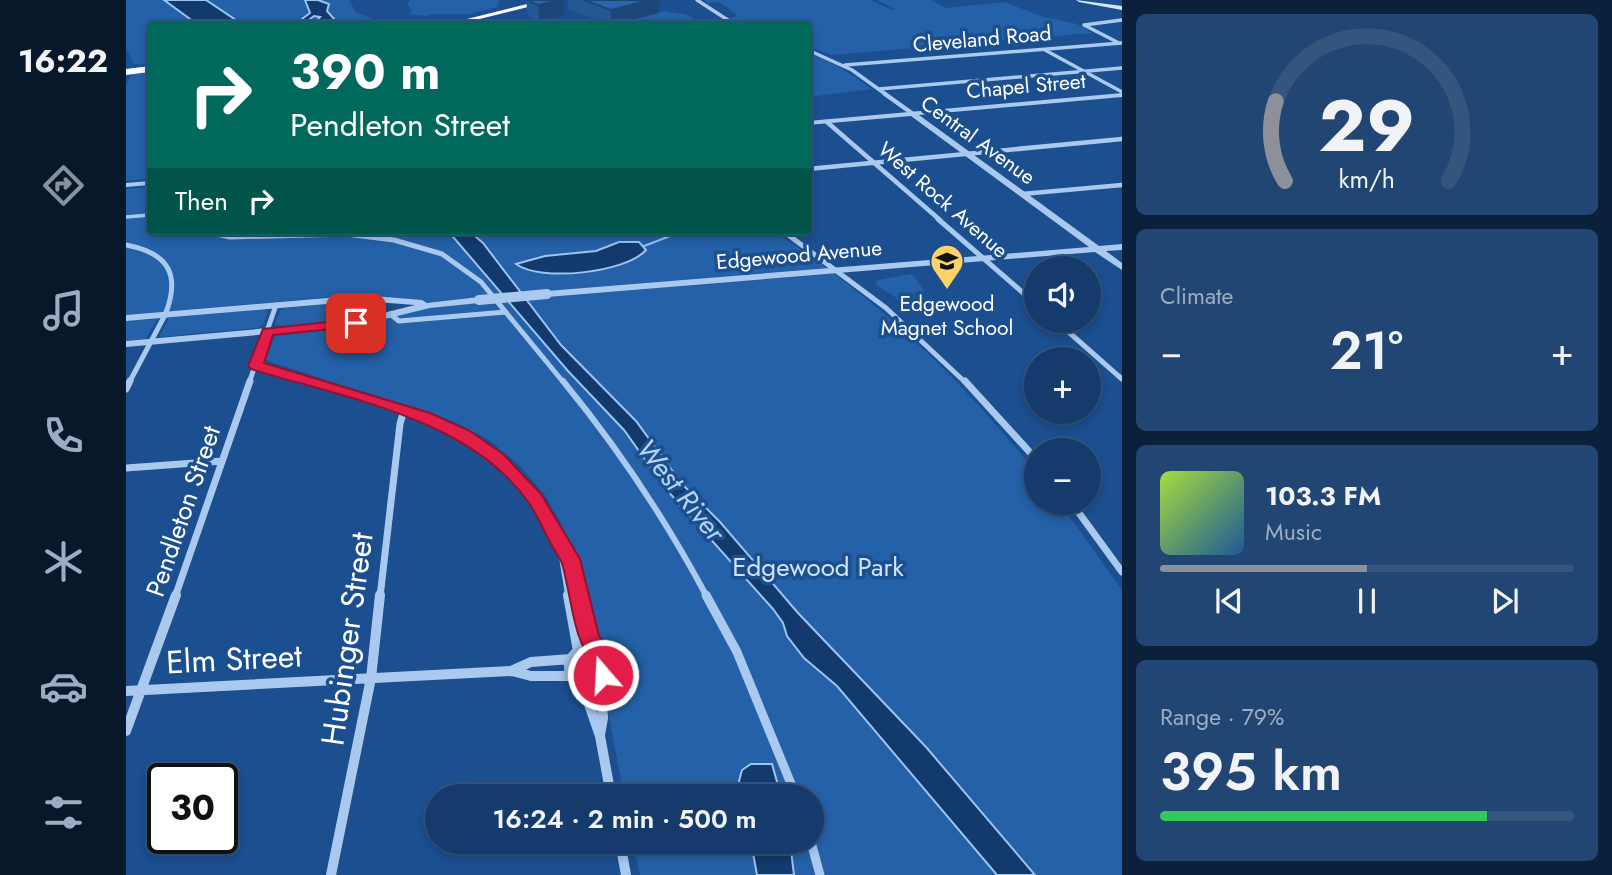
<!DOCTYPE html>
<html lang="en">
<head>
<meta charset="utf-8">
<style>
  :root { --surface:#143b6b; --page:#214673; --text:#f1f3f6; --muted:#9dadc1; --line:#33557e; --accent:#8c9099 }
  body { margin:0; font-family:Jost,sans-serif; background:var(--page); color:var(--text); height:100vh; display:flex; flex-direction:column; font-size:26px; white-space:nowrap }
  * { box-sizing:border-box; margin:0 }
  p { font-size:23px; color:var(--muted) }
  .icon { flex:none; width:38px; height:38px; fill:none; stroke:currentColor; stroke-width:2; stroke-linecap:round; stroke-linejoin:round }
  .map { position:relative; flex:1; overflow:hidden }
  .sheet { display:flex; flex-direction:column; gap:14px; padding:14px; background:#0b203b; width:490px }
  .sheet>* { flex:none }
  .banner { position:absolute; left:21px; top:21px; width:665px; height:214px; border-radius:7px; box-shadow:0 4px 10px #0003,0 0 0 2px var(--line); background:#00695c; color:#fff; overflow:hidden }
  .buttons { position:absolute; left:898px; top:256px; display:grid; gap:14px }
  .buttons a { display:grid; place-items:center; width:77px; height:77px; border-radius:50%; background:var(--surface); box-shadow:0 4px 10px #0003,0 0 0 2px var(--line); font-size:35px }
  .speed { position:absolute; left:21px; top:763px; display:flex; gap:14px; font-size:35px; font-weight:700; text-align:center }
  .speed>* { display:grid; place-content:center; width:91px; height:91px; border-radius:50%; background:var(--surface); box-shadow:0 4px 10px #0003,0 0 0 2px var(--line); line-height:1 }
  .speed .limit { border:4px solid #111; border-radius:10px; background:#fff; color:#111 }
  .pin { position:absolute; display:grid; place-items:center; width:60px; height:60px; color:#fff; margin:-30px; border-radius:14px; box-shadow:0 4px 10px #0006 }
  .me { position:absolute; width:77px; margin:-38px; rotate:341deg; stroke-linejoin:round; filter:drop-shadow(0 0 5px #0008) }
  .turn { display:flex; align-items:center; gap:24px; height:147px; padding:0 28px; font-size:32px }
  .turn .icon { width:91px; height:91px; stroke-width:2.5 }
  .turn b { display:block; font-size:49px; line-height:60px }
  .then { display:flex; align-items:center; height:66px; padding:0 28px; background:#0003; gap:14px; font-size:26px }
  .big { font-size:52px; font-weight:600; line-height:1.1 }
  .sheet .card { flex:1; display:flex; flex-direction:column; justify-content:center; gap:10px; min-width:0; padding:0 24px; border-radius:10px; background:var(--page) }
  .sheet .dial { align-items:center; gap:0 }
  .dial svg { height:182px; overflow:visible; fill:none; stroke:var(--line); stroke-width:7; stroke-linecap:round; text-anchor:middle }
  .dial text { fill:var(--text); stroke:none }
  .song { display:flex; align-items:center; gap:21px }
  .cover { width:84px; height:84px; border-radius:10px; background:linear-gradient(135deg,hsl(80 70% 55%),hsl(210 70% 35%)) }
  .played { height:7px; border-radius:4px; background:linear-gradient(90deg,var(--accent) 50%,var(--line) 50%) }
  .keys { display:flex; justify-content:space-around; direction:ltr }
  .heat { display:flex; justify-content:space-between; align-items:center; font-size:38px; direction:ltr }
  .charge { height:10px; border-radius:5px; background:linear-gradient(90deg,#34c759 79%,var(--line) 0) }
  .trip { position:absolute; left:299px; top:784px; width:399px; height:70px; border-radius:35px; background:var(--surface); box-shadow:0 4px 10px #0003,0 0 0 2px var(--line); font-weight:600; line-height:70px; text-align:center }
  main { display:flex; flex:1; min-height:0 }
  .tabs { display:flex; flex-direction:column; width:126px; justify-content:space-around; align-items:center; background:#08182b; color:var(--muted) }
  .tabs .icon { width:49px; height:49px }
  .tabs .selected { color:var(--accent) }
  .tabs b { font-size:32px; color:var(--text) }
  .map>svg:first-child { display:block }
  .green { fill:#2461a8 }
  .water { fill:#123a6d; stroke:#9cc4f0; stroke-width:2 }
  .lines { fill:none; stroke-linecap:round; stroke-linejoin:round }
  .stream { stroke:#9cc4f0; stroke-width:2 }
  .pedestrian-far3 { stroke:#a9c9ee; stroke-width:3.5 }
  .pedestrian-far2 { stroke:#a9c9ee; stroke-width:5 }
  .pedestrian-far1 { stroke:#a9c9ee; stroke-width:6 }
  .pedestrian { stroke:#a9c9ee; stroke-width:9 }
  .minor-far4 { stroke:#a9c9ee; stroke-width:3.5 }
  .minor-far3 { stroke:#a9c9ee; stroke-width:4.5 }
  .minor-far2 { stroke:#a9c9ee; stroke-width:5 }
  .minor-far1 { stroke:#a9c9ee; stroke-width:7 }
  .minor { stroke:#a9c9ee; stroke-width:10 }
  .tertiary { fill:#a9c9ee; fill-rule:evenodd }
  .secondary { fill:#d6e6fa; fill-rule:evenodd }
  .trunk { fill:#f8faff; fill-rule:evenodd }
  .tertiary-bridge { stroke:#a9c9ee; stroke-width:10 }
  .wall { fill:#245895 }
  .shaded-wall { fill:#1d4779 }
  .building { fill:#2a66ad; stroke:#1d4779; stroke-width:2 }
  .route { fill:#e11d48; stroke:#92132f; stroke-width:2 }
  .labels { text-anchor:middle; stroke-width:7; stroke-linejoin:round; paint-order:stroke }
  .far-street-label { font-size:21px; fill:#fff; stroke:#1b4f8f }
  .far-poi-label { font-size:21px; fill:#fff; stroke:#1b4f8f }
  .street-label { font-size:26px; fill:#fff; stroke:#1b4f8f }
  .park-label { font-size:26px; fill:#cfe3fa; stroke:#1b4f8f }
  .water-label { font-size:28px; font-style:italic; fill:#b5d3f5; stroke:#1b4f8f }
  .near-street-label { font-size:32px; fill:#fff; stroke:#1b4f8f }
</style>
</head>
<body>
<main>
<nav class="tabs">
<b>16:22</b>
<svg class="icon selected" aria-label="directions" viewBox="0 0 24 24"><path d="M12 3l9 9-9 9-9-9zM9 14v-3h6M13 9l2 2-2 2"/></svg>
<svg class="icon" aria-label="music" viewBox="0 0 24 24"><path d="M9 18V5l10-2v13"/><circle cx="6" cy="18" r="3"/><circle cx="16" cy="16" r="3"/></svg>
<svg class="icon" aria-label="phone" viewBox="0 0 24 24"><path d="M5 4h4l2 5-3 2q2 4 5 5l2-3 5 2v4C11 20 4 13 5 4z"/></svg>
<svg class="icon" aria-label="climate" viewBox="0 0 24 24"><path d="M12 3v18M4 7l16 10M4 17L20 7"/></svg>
<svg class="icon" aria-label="car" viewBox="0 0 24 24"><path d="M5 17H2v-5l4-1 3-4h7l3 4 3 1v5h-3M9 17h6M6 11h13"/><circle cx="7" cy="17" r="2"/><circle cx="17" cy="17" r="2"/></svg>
<svg class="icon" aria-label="filters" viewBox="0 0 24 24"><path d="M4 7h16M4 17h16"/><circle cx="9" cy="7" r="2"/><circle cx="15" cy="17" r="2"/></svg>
</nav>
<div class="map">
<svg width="996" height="875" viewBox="0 0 996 875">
  <rect width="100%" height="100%" fill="#1b4f8f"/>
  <path class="green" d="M0 0H223L230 12 258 24H24V65L8 64 0 49Z
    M284 0H372L373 2 371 7 344 14H307L299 16 283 14 286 11 281 5Z
    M578 0H744L766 10H770L751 0H805L820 8 878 2 918 17 951 24 966 33 705 55 683 47 682 24H616L603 18 612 16 593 2 582 3Z
    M538 11 562 15 574 24H490Z
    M683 53 712 66 746 89 683 97Z
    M24 71V178L0 181V84L6 75Z
    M24 187V231H647C748 296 836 379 910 473V502H933L996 590V875H514L507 842H686V796H498L478 691 485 663 471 642 452 564 436 525 419 495 393 465 363 440 327 421 139 360 149 335 232 326 290 311 291 300 237 294 0 315V189Z
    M786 274 799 292 787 293 797 309 792 313H785L768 296 750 285 751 280Z
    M233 302 247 304 249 310C238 321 162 331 149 324L154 311 159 308Z
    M138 309 142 312 137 325 131 328 33 337 43 318Z
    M31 319 20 339 0 341V321Z"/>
  <path class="water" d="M38 0H80L110 20 124 24H71Z
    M179 0H192L203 4 201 11 210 21 206 24H188L194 17 188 16 180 22 176 19 184 13Z
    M322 231H343L357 243 435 345 510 421 556 484 594 522 672 613 800 747 909 875H871L711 686 678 658 661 636 657 623 647 609 540 489 498 430 442 371Z
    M493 242H513L520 250C500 273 414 282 390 264L419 256 470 251Z
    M625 764H646L655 796H616L613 781 616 770Z
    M625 842H664L668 875H631Z"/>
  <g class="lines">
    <path class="stream" d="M518 246 552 233"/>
    <path class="pedestrian-far3" d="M0 217 24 215"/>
    <path class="pedestrian-far2" d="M78 231 104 237 220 234 268 240 316 254 355 282 438 383
      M0 245C43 253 55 275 39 315
      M264 314 273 321 380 312"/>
    <path class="pedestrian-far1" d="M437 381C492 448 540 520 581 597"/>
    <path class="pedestrian" d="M580 595 611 652 670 796
      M685 842 694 875"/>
    <path class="minor-far4" d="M571 0 608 24
      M993 43 958 25 996 20
      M682 50 726 70 762 96
      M919 50 996 92
      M719 65 996 43
      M753 89 996 68"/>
    <path class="minor-far3" d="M759 94 787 114
      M701 122 814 220
      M682 169 996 139
      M896 194 996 185"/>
    <path class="minor-far2" d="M812 219 910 304
      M657 231 760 308 840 383
      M929 320 996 379
      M130 366 194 383
      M3 383 39 315
      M123 383 150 305"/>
    <path class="minor-far1" d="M188 381C292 415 367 426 425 529 439 555 449 567 455 597
      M839 381 910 459
      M0 389 4 381
      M0 468 96 461
      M945 502 996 572
      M435 548 443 597
      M49 597 124 381
      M254 597 274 424 278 410"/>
    <path class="minor" d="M442 595 452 651
      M455 595 469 650
      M443 667a18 18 0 1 1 36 0a18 18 0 1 1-36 0Z
      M387 670 405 662 445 659
      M474 679 477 718 474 735
      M456 684 474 736 485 796
      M0 691 386 671 405 676H445
      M0 731 50 595
      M494 842 500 875
      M205 875 245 678 254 595"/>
    <path class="tertiary" d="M996 93V97L793 115 973 246 996 244V250L980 251 996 263V270L969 252 421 297 416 294 421 291 963 247 785 116 682 125V121Z
      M24 181V185L0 187V183Z
      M236 295 296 300 301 303 353 297 358 300 353 303 304 308 230 326 0 347V341L230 320 289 305 236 301 0 321V315Z"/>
    <path class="secondary" d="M950 0 996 6V10L953 2Z"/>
    <path class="trunk" d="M417 0H430L333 24H321Z
      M24 66V72L0 75V69Z"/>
    <path class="tertiary-bridge" d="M353 300 421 294"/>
  </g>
  <path class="wall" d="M400 0H438L439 15 413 21 402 16Z
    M442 0H534L533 13 490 24H482L442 9Z"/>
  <path class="shaded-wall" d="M434 0H438L439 15 413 21 412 5Z
    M523 0H534L533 13 490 24H485V10Z"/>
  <path class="building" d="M400 0H434L412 5Z
    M458 0H523L485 10Z"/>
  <path class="route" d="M230 319 235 320V326L147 335 138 363 304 413 344 431 377 454 415 494 454 559 473 636 485 651 490 664 485 682 477 685 470 682 467 675 469 664C450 645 447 611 441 585 439 577 438 566 434 559 422 542 415 521 403 503 344 418 218 398 125 369L122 366 137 329Z"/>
  <defs>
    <symbol id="school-pin" viewBox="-11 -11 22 30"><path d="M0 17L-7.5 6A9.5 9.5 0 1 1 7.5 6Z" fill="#ffd166" stroke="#1b4f8f"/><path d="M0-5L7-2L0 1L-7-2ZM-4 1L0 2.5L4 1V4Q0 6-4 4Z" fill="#111"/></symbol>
  </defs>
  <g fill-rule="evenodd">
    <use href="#school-pin" x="802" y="242" width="38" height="52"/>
  </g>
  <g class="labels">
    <g class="far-street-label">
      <text transform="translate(856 39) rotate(-5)" y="7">Cleveland Road</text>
      <text transform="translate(900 86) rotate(-5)" y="7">Chapel Street</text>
      <text transform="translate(852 140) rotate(36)" y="7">Central Avenue</text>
      <text transform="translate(817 200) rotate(41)" y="7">West Rock Avenue</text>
      <text transform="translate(673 255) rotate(-5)" y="7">Edgewood Avenue</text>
    </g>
    <g class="far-poi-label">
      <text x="821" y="311">Edgewood<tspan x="821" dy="24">Magnet School</tspan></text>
    </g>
    <g class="street-label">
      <text transform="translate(57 511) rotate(-71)" y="9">Pendleton Street</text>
    </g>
    <g class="park-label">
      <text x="692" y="576">Edgewood Park</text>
    </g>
    <g class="water-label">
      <text transform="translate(555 490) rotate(51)" y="10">West River</text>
    </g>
    <g class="near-street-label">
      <text transform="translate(221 639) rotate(-82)" y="11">Hubinger Street</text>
      <text transform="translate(108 659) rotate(-3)" y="11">Elm Street</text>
    </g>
  </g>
</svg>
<div class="buttons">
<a><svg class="icon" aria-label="sound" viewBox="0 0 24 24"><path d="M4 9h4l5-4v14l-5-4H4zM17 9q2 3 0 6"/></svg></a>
<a>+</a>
<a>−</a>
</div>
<div class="speed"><div class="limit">30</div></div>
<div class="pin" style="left:230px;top:323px;background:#d93025"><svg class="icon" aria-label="arrive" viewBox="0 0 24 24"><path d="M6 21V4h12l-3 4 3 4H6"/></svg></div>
<svg class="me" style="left:477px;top:675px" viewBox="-20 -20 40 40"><circle r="17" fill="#e11d48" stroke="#fff" stroke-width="3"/><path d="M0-11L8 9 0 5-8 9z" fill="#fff"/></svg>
<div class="trip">16:24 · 2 min · 500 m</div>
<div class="banner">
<div class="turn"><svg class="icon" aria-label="right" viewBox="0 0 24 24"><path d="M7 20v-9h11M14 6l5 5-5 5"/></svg><div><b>390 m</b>Pendleton Street</div></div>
<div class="then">Then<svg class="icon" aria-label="right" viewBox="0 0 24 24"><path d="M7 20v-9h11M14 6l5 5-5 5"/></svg></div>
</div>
</div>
<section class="sheet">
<div class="card dial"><svg viewBox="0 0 100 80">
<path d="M14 69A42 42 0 1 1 86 69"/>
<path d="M14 69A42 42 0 0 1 10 34" stroke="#8c9099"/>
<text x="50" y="56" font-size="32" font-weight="700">29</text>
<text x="50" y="72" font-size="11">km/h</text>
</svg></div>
<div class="card"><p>Climate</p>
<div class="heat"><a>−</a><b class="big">21°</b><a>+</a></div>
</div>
<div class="card">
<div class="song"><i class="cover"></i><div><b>103.3 FM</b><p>Music</p></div></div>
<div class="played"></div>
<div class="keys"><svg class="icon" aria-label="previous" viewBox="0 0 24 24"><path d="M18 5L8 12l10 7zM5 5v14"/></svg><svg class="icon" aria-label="pause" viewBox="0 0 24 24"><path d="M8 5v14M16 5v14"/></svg><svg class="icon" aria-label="next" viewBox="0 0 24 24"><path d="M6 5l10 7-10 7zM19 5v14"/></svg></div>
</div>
<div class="card"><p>Range · 79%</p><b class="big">395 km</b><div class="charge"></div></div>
</section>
</main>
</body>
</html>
